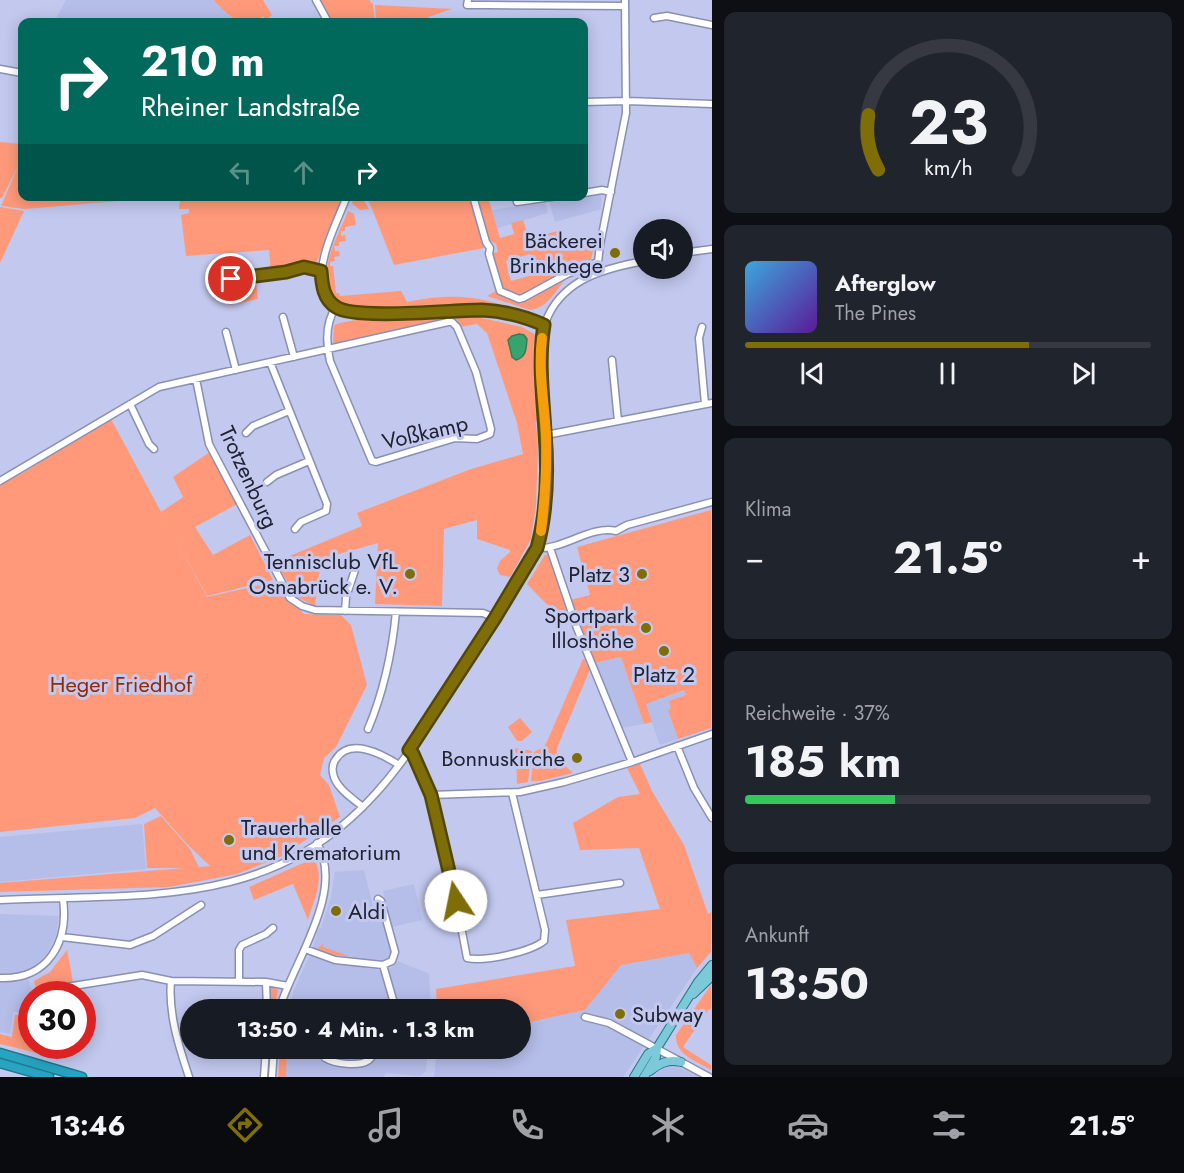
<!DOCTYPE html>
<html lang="de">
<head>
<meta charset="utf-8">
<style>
  :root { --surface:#171b24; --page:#20242c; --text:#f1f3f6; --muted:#9ea1a6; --line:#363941; --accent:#7f6d08 }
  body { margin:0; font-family:Jost,sans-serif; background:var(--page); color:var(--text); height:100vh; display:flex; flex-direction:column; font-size:22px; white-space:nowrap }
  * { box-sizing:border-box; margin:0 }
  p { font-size:20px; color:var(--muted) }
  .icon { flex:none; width:33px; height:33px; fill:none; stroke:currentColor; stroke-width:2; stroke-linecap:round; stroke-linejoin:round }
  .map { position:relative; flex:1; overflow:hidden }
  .panel { display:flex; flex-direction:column; gap:12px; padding:12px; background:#0d0f14; width:472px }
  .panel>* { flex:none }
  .top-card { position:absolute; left:18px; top:18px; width:570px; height:183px; border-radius:12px; box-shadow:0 3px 15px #0003; background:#00695c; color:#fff; overflow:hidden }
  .fabs { position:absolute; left:633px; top:219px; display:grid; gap:12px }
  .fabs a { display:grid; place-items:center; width:60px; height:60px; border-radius:50%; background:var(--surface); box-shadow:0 3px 15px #0003; font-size:30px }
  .speed { position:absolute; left:18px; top:981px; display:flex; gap:12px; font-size:30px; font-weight:700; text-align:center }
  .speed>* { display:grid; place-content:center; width:78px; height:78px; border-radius:50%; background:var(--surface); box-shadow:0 3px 15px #0003; line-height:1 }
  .speed .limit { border:9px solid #d22; background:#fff; color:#111 }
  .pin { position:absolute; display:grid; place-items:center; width:51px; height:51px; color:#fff; margin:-26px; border:3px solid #fff; border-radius:50%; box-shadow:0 2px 6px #0007 }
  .me { position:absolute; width:66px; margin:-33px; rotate:349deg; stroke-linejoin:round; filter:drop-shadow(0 0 4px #0008) }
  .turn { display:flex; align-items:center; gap:21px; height:126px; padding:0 24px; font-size:27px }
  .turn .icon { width:78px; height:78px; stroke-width:2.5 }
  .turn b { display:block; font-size:42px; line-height:51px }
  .lanes { display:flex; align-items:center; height:57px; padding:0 24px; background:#0003; justify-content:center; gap:30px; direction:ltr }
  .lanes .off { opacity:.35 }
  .big { font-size:45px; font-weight:700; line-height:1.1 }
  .panel .tile { flex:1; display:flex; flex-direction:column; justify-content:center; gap:9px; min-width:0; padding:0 21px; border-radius:12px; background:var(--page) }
  .panel .dial { align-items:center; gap:0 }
  .dial svg { height:156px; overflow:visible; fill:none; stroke:var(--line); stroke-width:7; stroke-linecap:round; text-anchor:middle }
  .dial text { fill:var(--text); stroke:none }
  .song { display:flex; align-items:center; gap:18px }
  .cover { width:72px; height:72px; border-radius:9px; background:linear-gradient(135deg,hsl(200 70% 55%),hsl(270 70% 35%)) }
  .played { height:6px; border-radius:3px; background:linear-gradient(90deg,var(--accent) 70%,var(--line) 70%) }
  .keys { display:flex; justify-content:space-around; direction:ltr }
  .heat { display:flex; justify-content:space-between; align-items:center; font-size:33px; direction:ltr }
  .charge { height:9px; border-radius:4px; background:linear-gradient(90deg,#34c759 37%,var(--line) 0) }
  .trip { position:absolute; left:180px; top:999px; width:351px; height:60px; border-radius:30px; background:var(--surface); box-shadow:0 3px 15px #0003; font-weight:700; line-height:60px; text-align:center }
  .tab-bar { display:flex; height:96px; justify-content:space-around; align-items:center; background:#090b0e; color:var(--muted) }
  .tab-bar .icon { width:42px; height:42px }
  .tab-bar .on { color:var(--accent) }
  .tab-bar b { font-size:27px; color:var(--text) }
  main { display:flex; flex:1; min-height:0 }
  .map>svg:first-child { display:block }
  .built { fill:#b5bde9 }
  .green { fill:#ff997a; fill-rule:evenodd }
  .water { fill:#38a46d; stroke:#317d5b; stroke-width:1.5 }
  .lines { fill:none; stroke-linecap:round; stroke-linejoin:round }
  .minor-casing { stroke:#8a90b3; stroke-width:9 }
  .major-casing { stroke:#24778e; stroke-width:10 }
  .highway-casing { stroke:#24778e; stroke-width:11 }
  .minor { stroke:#fff; stroke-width:6 }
  .major { stroke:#7dc8d9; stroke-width:8 }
  .highway { stroke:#26a4c0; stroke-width:8 }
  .route-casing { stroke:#534705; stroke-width:15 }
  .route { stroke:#7f6d08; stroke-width:10 }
  .slow { stroke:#f59e0b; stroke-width:10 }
  .poi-dot { fill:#7f6d08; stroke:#c2c8ee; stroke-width:2 }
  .labels { text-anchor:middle; stroke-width:6; stroke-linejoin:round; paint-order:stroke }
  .poi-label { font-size:22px; fill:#212331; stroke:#c2c8ee; text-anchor:end }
  .street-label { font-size:22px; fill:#212331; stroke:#c2c8ee }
  .park-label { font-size:22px; fill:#982900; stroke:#c2c8ee }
</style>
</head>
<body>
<main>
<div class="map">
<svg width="712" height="1077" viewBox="0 0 712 1077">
  <rect width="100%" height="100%" fill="#c2c8ee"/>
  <path class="built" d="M66 0H215L214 1 230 16 240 22H54Z
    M598 194 602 196 601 209 555 222 549 201Z
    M545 202 548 213 497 228 492 210Z
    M621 657 644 724 621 728 593 663Z
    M685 690 686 695 668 710 678 739 660 745 645 704Z
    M142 824 146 869 0 882V837Z
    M364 870 373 906 380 907 392 952 391 957 386 960 367 959 365 968 387 971 398 961 429 974 431 1009 289 1010 294 990 312 950 319 928H321L331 897 335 872Z
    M414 884 422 920 392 927 383 891Z
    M0 914 59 916 56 936 47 953 37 964 25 970 33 994 31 1012H13L10 1034 0 1032Z
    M689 953 697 968 623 1077H434L437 1049 520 1048 521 1024 585 1010 620 965Z
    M287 1049H428L426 1071 420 1076 386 1073 383 1077H286Z
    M667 1066H676L699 1077H652Z"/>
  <path class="green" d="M215 0H263L272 15 266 20 263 16 256 22C233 23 230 16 214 1Z
    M320 0H369L373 4 375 22H333Z
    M375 5 452 9 428 17 430 22H376Z
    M0 142 22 144V196H131V200L25 209 1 206 20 162 2 198H0Z
    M132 197H344L315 266 302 264 271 272 269 250 186 256 181 215 189 213V209H179L180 201 171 197 133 200Z
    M354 197H362L369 209 360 210 352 203Z
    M366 197H470L484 248 394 265 371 206Z
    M475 197H488L500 238 514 234 511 223 523 220 529 239 561 230 567 250 595 242 591 260 574 267 519 297 502 291 492 253 498 252 496 244 487 239ZM530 254 536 274 511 281 506 261Z
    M0 207 24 211 0 263Z
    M348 211 354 214 356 225 345 227V231H341V236L345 235 346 241 339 242V246H334L335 251H339L340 256 334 257 335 261 330 262V266H333L336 293H339L340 296 401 291 407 302C450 294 477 294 517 311 474 302 428 314 386 308 373 306 357 311 345 305 333 300 327 283 327 271 328 251 341 229 348 211Z
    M567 277C557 289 547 309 530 310L487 296 496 291 523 302Z
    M256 282 258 299 230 305 229 284Z
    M477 317 522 327 536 335 534 366 540 416 536 422 538 450 536 505 531 539 510 577 500 575 497 569 500 561 510 552V550L477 539V520L444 529 442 606 375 604 378 543 321 559 315 606 297 597 275 562 362 526 357 513 471 469 523 454 517 423 487 333 477 324 460 327 457 320 451 318 335 345 333 342 334 326C345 315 454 318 477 317Z
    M111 419 207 597 274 582 304 614 341 615 351 625 367 685 336 747 324 758 320 775 329 785 340 817 282 856 237 874 169 887 0 892V883L185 868H147L144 824 161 816 190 849 199 867 210 866 187 844 155 808 135 818 0 832V484L21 474Z
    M210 452 237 504 195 527 213 555 250 535 273 580 207 596 161 512 183 497 173 477Z
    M711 510V728L678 739 668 710 671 708 669 701 686 695 684 690 646 704 652 722 644 724 621 657 593 663 570 600 590 595 577 547Z
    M550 554 570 612 561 619 527 584 545 555Z
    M583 659H586L590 669 588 674 557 748V758L573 773 540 781H531L534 752 545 746Z
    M520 718 532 732 522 741H517L508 727Z
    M514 748 532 751 528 782 517 784 516 753Z
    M640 764 652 791 684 845 708 914 711 912V952L697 968 689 953 621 965 585 1010 521 1024 520 1010 437 1009 436 989 575 966 566 920 660 909 639 848 580 850 573 823 618 797 640 794 627 768Z
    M310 860 315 861C325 879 313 902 308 920L293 884 254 900 249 887Z
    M324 943 323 947 349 956 330 955 319 950 318 948Z
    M67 950 73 982 36 988 34 981 50 972Z
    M711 985V1009L708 1010 683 1047 711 1065V1070C696 1061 675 1055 676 1035Z
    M273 987 278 990 274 1009H269L268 991Z
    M15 1015H31L32 1046H49L53 1057 0 1044V1034L12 1037Z
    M280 1049H287L286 1077H278Z"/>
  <path class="water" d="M519 334 524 335 527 339C526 348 527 357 516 360L512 357 508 340 512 336Z"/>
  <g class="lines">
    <defs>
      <path id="minor" d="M316 0 328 22
        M468 0 467 5H487L624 6
        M654 18 667 16 712 25
        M0 69 22 73
        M584 102 627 101 712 104
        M584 193 602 190 611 192
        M347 196C334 231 294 300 352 313L484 310 503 313 544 325
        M473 196 486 242 490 248 489 254 500 291 519 299 523 298 567 274 598 262
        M516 196 517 202 558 196
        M682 253 712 249
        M600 270 598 262 600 245 626 113 625 0
        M215 281 286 272 304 267 321 271
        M283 317 294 357
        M702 327 699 338 705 404
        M226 332 236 370
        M612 360 618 421
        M270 362 327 504 326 511 301 522 295 529
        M196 379 209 444 290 598 302 606 315 610 483 613 495 618
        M130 404 149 444 154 449
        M246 433 253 426 289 411
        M546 435 712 403
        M0 481 159 387 448 322H452L457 327 476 372 491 429 490 434 477 439 455 438 376 462 372 461 330 361C326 343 325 323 336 307
        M267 482 276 475 309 461
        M537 548C563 550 591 525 616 531L627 525 712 502
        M550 548 577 628 632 762
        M345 611 346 597 355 570
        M368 729C384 691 392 653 396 612
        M677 746 694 788 712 818
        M409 750 413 754 431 795 449 863 467 958C485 962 530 952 544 941L545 930 512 793
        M431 795 520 792 564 782 632 762 712 734
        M363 807C353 799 338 789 334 777 332 771 332 764 336 759 350 737 382 754 399 765
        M537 895 620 883
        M378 899 381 901 395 952 392 961 383 965
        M0 900C142 893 270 911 376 793 409 757 434 713 460 672 478 644 496 616 514 587 524 571 536 555 540 536 546 504 547 469 546 436 545 398 531 353 548 316 566 278 606 268 644 261
        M62 937 130 945 153 936 201 905
        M305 949 335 960 383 965 396 1010
        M0 978C48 980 69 942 63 899
        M171 981C168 1013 179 1047 189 1077
        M239 982V950L242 945 266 934 273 928
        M266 982 267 1010
        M54 989 142 975 171 981 266 982 288 986
        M279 1010C293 962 346 892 317 843
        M585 1017 609 1023 709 1077
        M325 1058C335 1064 359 1067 369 1060 372 1057 375 1052 378 1048
        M264 1077 266 1048
        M272 1077 274 1048"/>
      <path id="major" d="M693 994 712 976
        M650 1071C660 1063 668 1059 681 1062
        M634 1077 648 1054 657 1048
        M644 1077 656 1057 657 1048 698 982 712 965"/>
      <path id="highway" d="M0 1053 82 1077
        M0 1063 49 1077"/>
    </defs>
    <use href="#minor" class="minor-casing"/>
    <use href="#major" class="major-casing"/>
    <use href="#highway" class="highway-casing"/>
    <use href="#minor" class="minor"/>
    <use href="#major" class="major"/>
    <use href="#highway" class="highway"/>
  </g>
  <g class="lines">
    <defs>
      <path id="route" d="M231 279 286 272 304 267 321 271C322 284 323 299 336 307 355 320 453 310 482 310 502 311 526 317 544 325 538 361 543 396 545 432 548 469 547 512 537 548L495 618 409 750 413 754 431 795 456 901"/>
    </defs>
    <use href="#route" class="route-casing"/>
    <use href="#route" class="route"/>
    <path class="slow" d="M541 531C545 499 547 466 546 434 544 402 538 370 542 338"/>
  </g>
  <g class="poi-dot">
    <circle cx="615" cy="253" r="6"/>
    <circle cx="410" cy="574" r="6"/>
    <circle cx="642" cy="574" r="6"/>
    <circle cx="646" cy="628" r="6"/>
    <circle cx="664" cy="651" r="6"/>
    <circle cx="577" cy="758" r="6"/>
    <circle cx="229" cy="840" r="6"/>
    <circle cx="336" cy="911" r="6"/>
    <circle cx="620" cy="1014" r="6"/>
  </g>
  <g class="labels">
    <g class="poi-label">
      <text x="603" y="248">Bäckerei<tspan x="603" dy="25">Brinkhege</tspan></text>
      <text x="398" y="569">Tennisclub VfL<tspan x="398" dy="25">Osnabrück e. V.</tspan></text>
      <text x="630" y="582">Platz 3</text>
      <text x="634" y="623">Sportpark<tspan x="634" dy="25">Illoshöhe</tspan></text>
      <text x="664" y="682" text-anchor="middle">Platz 2</text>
      <text x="565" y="766">Bonnuskirche</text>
      <text x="241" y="835" text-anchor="start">Trauerhalle<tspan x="241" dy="25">und Krematorium</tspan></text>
      <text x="348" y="919" text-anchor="start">Aldi</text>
      <text x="632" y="1022" text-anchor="start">Subway</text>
    </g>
    <g class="street-label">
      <text transform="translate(425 432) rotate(-13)" y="8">Voßkamp</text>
      <text transform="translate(249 477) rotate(65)" y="8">Trotzenburg</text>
    </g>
    <g class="park-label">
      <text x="121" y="692">Heger Friedhof</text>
    </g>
  </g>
</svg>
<div class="fabs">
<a><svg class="icon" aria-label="sound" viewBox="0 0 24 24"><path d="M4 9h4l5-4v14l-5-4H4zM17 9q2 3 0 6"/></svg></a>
</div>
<div class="speed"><div class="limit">30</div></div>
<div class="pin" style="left:231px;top:279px;background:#d93025"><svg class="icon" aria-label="arrive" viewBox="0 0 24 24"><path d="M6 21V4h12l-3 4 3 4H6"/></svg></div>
<svg class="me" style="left:456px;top:901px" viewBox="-20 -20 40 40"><circle r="19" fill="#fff"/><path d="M0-13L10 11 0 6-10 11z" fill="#7f6d08"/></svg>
<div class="trip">13:50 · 4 Min. · 1.3 km</div>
<div class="top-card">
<div class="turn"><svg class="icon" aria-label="right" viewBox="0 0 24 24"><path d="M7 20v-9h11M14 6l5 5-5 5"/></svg><div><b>210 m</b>Rheiner Landstraße</div></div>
<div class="lanes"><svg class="icon off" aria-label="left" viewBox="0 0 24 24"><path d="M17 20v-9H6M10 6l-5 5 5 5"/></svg><svg class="icon off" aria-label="ahead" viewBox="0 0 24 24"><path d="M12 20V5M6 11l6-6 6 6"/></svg><svg class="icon" aria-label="right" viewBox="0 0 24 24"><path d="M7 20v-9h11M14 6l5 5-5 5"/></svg></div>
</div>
</div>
<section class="panel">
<div class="tile dial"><svg viewBox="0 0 100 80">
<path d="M14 69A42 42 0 1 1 86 69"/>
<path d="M14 69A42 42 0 0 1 9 41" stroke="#7f6d08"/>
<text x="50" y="56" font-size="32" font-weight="700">23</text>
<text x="50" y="72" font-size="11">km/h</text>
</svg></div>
<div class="tile">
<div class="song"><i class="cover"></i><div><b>Afterglow</b><p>The Pines</p></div></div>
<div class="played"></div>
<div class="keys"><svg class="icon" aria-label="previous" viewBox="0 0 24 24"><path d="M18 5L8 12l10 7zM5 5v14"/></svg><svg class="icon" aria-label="pause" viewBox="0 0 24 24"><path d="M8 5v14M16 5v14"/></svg><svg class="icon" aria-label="next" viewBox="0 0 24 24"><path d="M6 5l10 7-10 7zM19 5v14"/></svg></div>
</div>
<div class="tile"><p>Klima</p>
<div class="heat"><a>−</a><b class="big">21.5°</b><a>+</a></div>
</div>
<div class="tile"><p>Reichweite · 37%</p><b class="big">185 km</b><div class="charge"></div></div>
<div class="tile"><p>Ankunft</p><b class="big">13:50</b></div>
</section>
</main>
<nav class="tab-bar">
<b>13:46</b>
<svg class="icon on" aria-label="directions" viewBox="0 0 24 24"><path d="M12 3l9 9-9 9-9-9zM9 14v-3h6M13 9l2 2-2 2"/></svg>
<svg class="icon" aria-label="music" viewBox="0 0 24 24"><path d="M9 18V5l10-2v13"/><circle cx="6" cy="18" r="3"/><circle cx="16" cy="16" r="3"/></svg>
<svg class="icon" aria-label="phone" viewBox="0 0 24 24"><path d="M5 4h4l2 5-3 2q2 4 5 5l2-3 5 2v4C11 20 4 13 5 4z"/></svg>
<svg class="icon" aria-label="climate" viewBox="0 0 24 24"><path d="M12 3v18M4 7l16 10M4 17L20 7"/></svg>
<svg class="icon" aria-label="car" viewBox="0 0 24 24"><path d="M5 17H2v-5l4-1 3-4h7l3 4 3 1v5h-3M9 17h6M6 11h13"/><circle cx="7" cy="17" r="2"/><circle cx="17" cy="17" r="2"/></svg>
<svg class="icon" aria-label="filters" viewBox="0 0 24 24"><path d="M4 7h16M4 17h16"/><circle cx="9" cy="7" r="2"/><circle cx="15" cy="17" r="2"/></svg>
<b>21.5°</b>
</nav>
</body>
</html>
